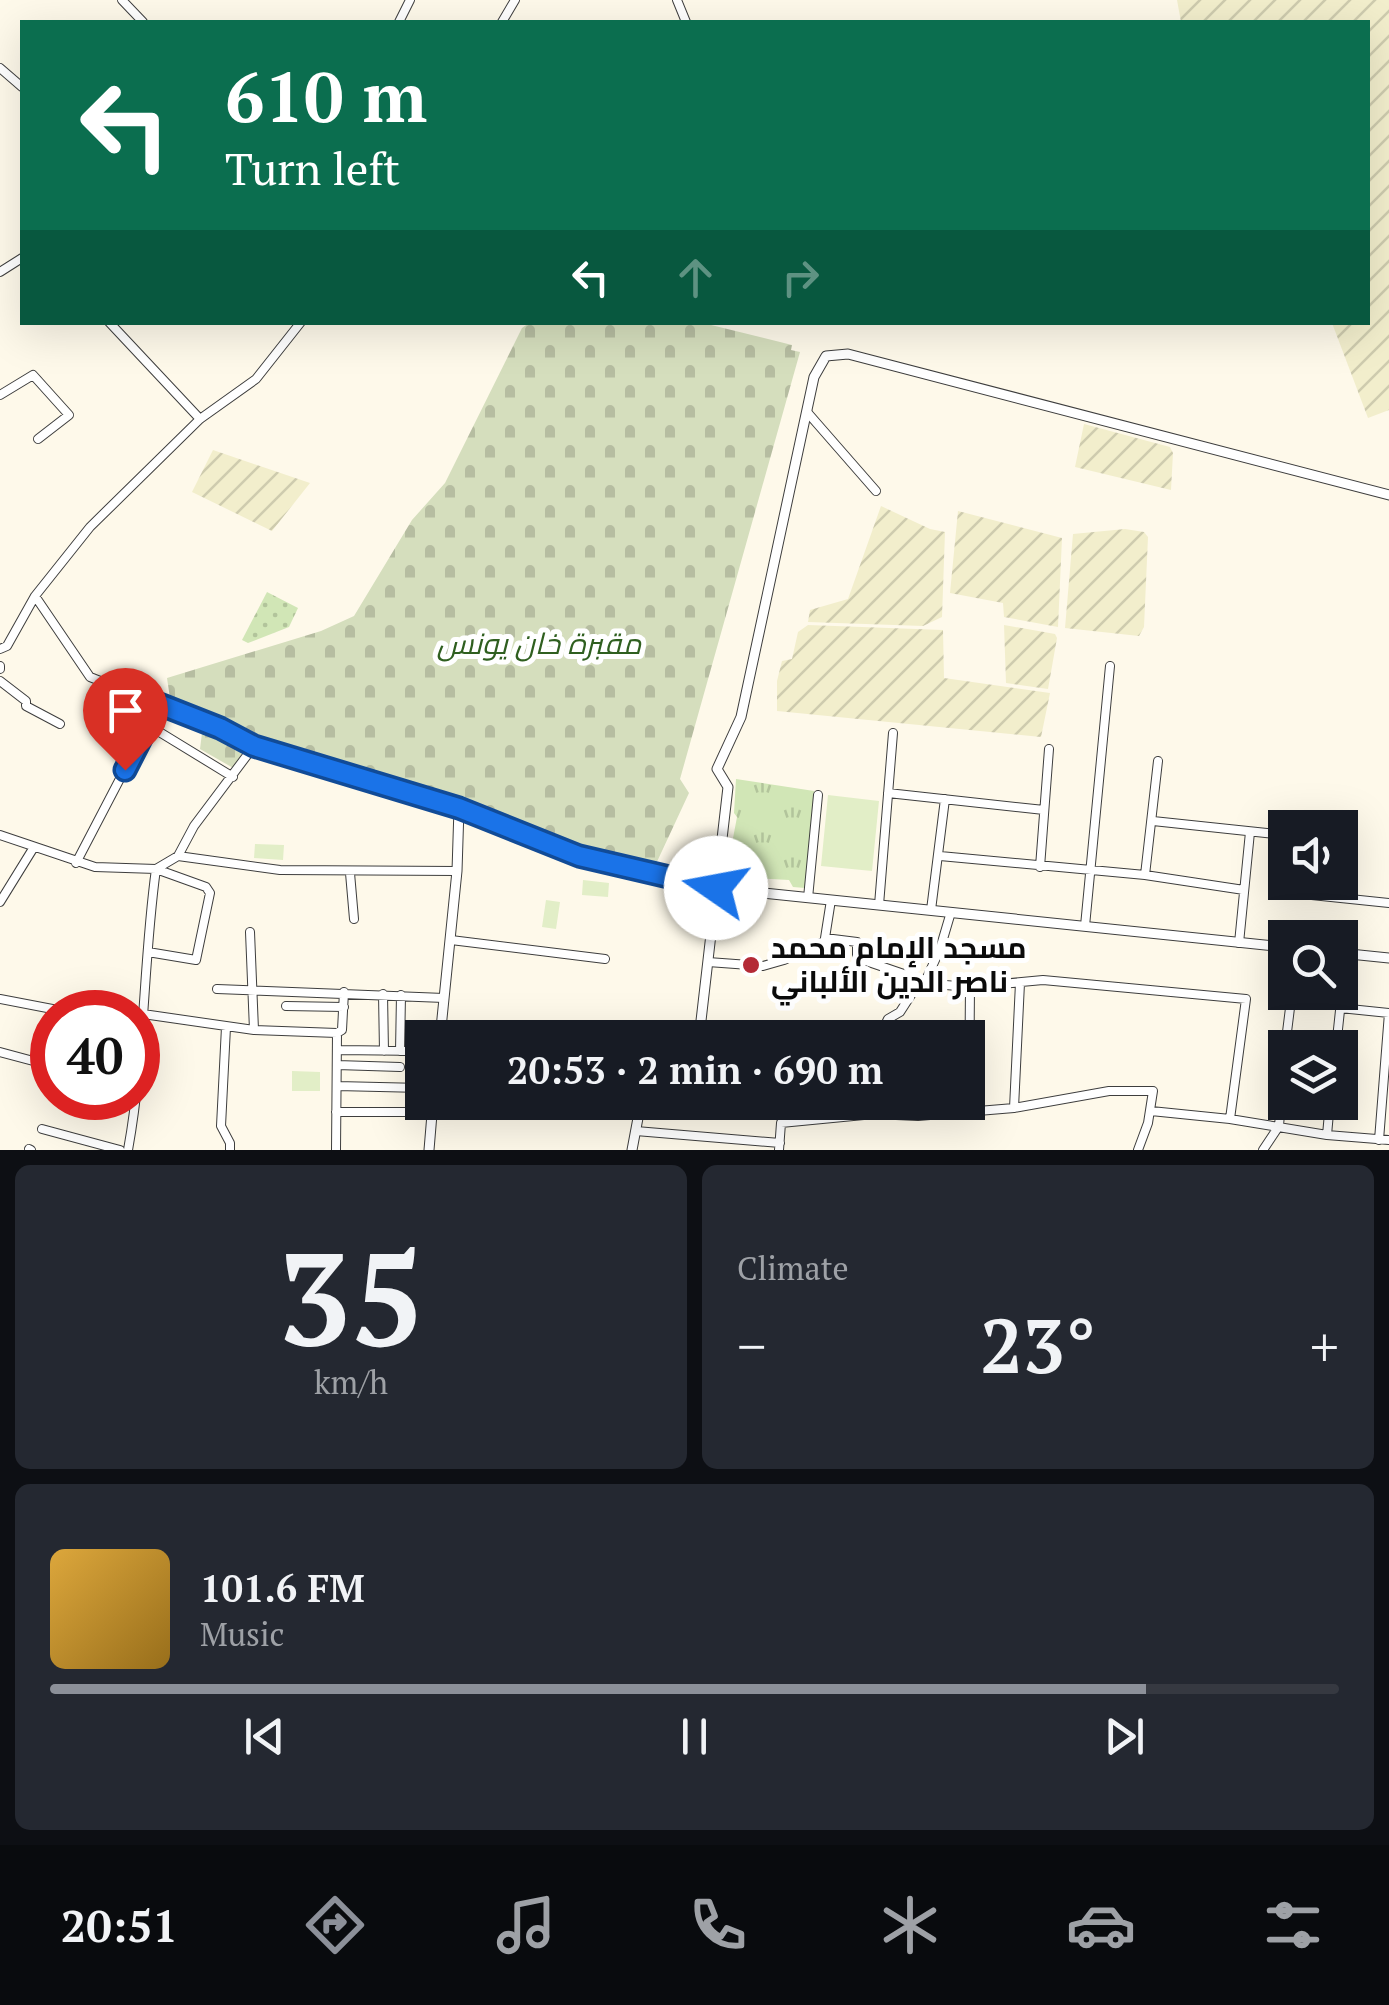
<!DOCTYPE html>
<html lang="en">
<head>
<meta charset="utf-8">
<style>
  :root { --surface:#171b24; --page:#242831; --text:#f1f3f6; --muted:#9ea1a6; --line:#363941; --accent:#8c9099 }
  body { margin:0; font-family:"PT Serif",Cairo,serif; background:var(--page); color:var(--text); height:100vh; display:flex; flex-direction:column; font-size:38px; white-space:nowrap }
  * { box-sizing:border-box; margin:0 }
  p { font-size:32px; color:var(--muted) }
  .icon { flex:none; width:55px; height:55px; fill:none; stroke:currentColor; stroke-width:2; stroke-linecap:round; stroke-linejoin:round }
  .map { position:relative; height:1150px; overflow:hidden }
  .drawer { display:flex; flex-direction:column; gap:15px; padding:15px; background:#0d0f14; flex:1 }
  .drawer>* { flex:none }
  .hud { position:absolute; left:20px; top:20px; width:1350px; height:305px; border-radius:0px; box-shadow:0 10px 40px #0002; background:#0b6e4f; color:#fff; overflow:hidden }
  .fabs { position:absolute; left:1268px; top:810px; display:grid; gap:20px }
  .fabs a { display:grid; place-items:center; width:90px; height:90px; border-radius:0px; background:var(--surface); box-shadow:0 10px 40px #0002; font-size:50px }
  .speed { position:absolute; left:30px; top:990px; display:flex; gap:20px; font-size:50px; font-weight:700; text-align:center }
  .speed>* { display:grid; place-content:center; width:130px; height:130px; border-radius:50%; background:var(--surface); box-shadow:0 10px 40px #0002; line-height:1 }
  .speed .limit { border:15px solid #d22; background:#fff; color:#111 }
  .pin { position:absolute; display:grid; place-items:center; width:85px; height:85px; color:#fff; margin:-102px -42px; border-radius:50% 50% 50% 0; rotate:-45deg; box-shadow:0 0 10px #0007 }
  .pin .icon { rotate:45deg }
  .me { position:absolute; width:110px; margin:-55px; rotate:282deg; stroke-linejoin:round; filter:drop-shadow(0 0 8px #0008) }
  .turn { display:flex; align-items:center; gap:35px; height:210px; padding:0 40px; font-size:45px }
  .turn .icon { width:130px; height:130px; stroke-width:2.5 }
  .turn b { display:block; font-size:70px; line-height:85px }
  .lanes { display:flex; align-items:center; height:95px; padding:0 40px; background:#0003; justify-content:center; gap:50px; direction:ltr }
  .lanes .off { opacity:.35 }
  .big { font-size:75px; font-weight:700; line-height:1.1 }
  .drawer .card { flex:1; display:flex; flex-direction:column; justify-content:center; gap:15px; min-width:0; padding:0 35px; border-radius:15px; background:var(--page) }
  .drawer .dial { align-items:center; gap:0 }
  .dial b { font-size:130px; line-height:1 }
  .song { display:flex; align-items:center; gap:30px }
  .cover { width:120px; height:120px; border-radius:15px; background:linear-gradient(135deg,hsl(40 70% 55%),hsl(40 70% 35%)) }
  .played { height:10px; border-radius:5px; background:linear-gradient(90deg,var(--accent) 85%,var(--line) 85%) }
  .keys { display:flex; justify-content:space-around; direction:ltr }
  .heat { display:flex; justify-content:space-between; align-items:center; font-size:55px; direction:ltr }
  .drawer .tiles { flex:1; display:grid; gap:15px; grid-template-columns:1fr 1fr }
  .card:last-child { grid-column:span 2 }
  .trip { position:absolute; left:405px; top:1020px; width:580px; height:100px; border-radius:0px; background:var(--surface); box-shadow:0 10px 40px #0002; font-weight:700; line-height:100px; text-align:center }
  .menu { display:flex; height:160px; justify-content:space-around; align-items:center; background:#090b0e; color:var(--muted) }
  .menu .icon { width:70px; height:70px }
  .menu .on { color:var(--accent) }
  .menu b { font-size:45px; color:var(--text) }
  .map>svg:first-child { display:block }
  .farmland { fill:url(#farmland-furrows) }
  .grass { fill:url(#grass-dots) }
  .cemetery { fill:url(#cemetery-stones) }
  .park { fill:url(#park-tufts) }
  .pitch { fill:#e2eec7 }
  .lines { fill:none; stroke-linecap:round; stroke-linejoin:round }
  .minor-casing { stroke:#3e3e3e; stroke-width:10 }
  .tertiary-casing { stroke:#3e3e3e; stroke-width:11 }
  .minor { stroke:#fff; stroke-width:8 }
  .tertiary { stroke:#fff; stroke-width:9 }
  .route-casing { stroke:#114b97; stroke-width:25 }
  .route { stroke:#1a73e8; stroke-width:18 }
  .poi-dot { fill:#b42a36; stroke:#fff; stroke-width:4 }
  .labels { text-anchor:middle; stroke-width:10; stroke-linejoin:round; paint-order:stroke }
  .park-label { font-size:30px; font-style:italic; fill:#2f5f1f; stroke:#fff }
  .poi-label { font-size:30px; font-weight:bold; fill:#0b0b0b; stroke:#fff; text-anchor:start }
</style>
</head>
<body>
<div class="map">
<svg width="1389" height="1150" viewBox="0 0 1389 1150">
  <defs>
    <pattern id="farmland-furrows" width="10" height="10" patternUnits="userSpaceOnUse" patternTransform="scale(2.5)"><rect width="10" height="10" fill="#f2eecc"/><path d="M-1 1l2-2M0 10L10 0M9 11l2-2" fill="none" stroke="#cecbae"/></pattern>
    <pattern id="grass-dots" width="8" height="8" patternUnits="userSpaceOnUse" patternTransform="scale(2.5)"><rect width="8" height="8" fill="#d1e6b6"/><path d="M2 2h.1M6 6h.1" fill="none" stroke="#b2c49b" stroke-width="1.8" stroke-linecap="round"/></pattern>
    <pattern id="cemetery-stones" width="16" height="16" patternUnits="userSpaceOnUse" patternTransform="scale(2.5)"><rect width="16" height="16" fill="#d5debd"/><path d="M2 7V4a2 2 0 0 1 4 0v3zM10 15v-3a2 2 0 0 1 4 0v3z" fill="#b6bda1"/></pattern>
    <pattern id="park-tufts" width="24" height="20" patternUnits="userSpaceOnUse" patternTransform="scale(2.5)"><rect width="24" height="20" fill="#d1e6b6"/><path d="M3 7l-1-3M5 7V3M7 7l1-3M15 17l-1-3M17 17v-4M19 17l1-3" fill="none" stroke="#b2c49b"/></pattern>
  </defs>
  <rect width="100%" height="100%" fill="#fef9ea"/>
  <path class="farmland" d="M1177 0H1389V410L1368 418 1332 323 1368 322V22H1181Z
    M1084 424 1170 447 1173 453 1171 490 1075 467Z
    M213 450 310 483 272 531 192 492Z
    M881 506 930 529 945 532 942 617 923 626 808 622 810 610 848 599Z
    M958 511 1062 538 1058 627 1004 617 1003 603 950 593Z
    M1125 529 1144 532 1148 537 1144 627 1139 636 1065 628 1073 534Z
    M808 625 943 630 944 678 1050 693 1041 737 777 711V681L782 661 792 659 798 632Z
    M1004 625 1055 634 1057 638 1048 689 1006 683Z"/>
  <path class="grass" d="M267 592 298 608 289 627 248 643 242 640Z"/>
  <path class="cemetery" d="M529 323H703L792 345 791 350 800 352 680 779 689 793 655 866 650 868 603 859 480 808 248 738 235 769 200 749 204 717 171 705 167 678 321 631 354 616 412 520 445 483 522 328Z"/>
  <path class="park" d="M736 779 814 791 805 888 793 887 789 880 754 878 748 882 736 881 727 870 737 817 734 813Z"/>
  <path class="pitch" d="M828 795 879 801 872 871 821 866Z
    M255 844 284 845 283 860 254 858Z
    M583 880 609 883 608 897 582 895Z
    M546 900 560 902 556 929 542 927Z
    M292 1071 320 1072V1091H292Z"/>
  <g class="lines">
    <defs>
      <path id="minor" d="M122 0 143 22
        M677 0 686 22
        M399 22 410 0
        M502 22 515 0
        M0 68 22 87
        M0 272 22 258
        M109 322 200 419
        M0 395 33 375 69 415 38 439
        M807 412 876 491
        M35 596 90 677 220 728 254 746 486 818
        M0 649 7 646 35 596 90 527 200 419 256 379 301 322
        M0 666V669
        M0 681 26 701V706L60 724
        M148 725 233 777
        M888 793 1044 810
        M1153 821 1285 835
        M0 835 95 867 156 869 206 887 210 893 196 960 148 952
        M178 856 280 870 457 871
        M940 856 1145 875 1244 890
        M76 863 148 725 153 702
        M1040 867 1049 749
        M350 873 354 919
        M1145 875 1158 761
        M1302 894 1389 903
        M808 898 818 795
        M0 902 34 847
        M879 905 893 733
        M931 910 945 799
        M1085 926 1110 666
        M250 932 254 1030
        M825 938 831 900
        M451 940 605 959
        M1239 943 1250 832
        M708 962 763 966 784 960 825 941V938L857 942V958L933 984 970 987 1043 980 1246 999 1230 1119
        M217 989 444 998
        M383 994 384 1051
        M0 999 68 1012
        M286 1006 344 1007
        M1340 1008 1389 1013 1379 1140
        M143 1014 254 1030 337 1033
        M226 1027 221 1126 230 1143V1150
        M441 1033 478 1038
        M879 1038 888 1019 900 1012 918 984 925 982 940 949 951 912
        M1285 1048 1292 992
        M1336 1048 1346 954
        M338 1050 422 1051
        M400 1051 401 995
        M0 1052 52 1066
        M337 1065 400 1067
        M337 1086 422 1088
        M812 1102 813 1118
        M1014 1108 1020 983
        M969 1109 970 987
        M1151 1111 1230 1119 1327 1135 1389 1140
        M336 1112H432
        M42 1129 120 1150
        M636 1131 780 1143
        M1327 1135 1330 1102
        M29 1149 31 1150
        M128 1150C145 1057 143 962 156 869L178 856 194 826 254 746
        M336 1150 337 1033 342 1030 344 992
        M779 1150 781 1123 874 1114 918 1116 1014 1108 1109 1091H1153L1148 1123 1138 1150
        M1263 1150 1279 1126 1285 1052"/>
      <path id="tertiary" d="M486 818 579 856 628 870 715 888 1285 947
        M1340 953 1389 958
        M440 1038 457 871 459 808
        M699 1038 728 787 717 769 741 717 814 377 826 356 848 354 1389 495
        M429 1150 433 1102
        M632 1150 641 1102"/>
    </defs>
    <use href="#minor" class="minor-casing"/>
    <use href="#tertiary" class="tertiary-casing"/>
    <use href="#minor" class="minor"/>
    <use href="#tertiary" class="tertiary"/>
  </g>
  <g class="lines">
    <defs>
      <path id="route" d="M125 770 148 725 154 702 220 728 254 746 459 808 579 856 716 888"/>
    </defs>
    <use href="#route" class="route-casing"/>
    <use href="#route" class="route"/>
  </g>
  <circle class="poi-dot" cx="751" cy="965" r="10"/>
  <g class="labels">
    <g class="park-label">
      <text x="539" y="654">مقبرة خان يونس</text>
    </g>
    <g class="poi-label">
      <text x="771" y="958">مسجد الإمام محمد<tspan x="771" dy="34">ناصر الدين الألباني</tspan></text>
    </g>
  </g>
</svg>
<div class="fabs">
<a><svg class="icon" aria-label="sound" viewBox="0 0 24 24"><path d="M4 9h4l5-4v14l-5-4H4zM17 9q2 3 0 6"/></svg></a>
<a><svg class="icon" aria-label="search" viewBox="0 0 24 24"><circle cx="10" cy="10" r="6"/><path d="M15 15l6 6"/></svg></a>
<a><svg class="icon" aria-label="layers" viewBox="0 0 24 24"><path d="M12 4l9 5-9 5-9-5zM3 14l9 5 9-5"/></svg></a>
</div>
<div class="speed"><div class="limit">40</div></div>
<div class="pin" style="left:125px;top:770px;background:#d93025"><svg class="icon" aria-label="arrive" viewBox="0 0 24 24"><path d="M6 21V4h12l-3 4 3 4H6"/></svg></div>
<svg class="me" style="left:716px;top:888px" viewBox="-20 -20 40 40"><circle r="19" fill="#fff"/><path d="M0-13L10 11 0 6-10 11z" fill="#1a73e8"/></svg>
<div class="trip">20:53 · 2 min · 690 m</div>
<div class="hud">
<div class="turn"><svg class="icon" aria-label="left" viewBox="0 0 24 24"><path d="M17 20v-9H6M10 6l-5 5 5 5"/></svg><div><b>610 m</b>Turn left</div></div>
<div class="lanes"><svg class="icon" aria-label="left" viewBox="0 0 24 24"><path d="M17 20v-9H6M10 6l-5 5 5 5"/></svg><svg class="icon off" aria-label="ahead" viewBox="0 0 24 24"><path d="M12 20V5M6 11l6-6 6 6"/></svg><svg class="icon off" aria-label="right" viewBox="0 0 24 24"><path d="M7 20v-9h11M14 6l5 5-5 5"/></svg></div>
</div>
</div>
<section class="drawer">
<div class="tiles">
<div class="card dial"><b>35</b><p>km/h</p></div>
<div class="card"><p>Climate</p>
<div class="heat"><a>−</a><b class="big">23°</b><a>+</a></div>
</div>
<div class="card">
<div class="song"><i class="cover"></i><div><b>101.6 FM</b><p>Music</p></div></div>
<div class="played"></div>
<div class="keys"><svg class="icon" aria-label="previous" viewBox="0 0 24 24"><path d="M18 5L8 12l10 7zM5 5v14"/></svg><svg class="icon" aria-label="pause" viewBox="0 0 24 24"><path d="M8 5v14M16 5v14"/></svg><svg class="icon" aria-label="next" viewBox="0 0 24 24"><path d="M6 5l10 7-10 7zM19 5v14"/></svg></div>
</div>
</div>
</section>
<nav class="menu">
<b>20:51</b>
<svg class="icon on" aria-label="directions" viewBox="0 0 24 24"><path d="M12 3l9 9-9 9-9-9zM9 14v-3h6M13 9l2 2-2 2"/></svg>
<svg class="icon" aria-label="music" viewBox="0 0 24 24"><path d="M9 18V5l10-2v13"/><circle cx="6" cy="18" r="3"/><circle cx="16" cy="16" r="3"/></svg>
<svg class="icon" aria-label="phone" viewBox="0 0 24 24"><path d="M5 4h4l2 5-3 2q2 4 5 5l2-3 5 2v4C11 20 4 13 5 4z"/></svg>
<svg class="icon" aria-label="climate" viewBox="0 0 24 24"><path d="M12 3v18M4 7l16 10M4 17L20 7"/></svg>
<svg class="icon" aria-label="car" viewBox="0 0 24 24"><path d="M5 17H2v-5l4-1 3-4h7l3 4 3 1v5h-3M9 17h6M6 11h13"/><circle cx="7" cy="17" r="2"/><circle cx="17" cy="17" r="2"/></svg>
<svg class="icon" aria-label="filters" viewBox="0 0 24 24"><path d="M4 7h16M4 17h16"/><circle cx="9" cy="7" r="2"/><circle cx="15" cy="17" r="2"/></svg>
</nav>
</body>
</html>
